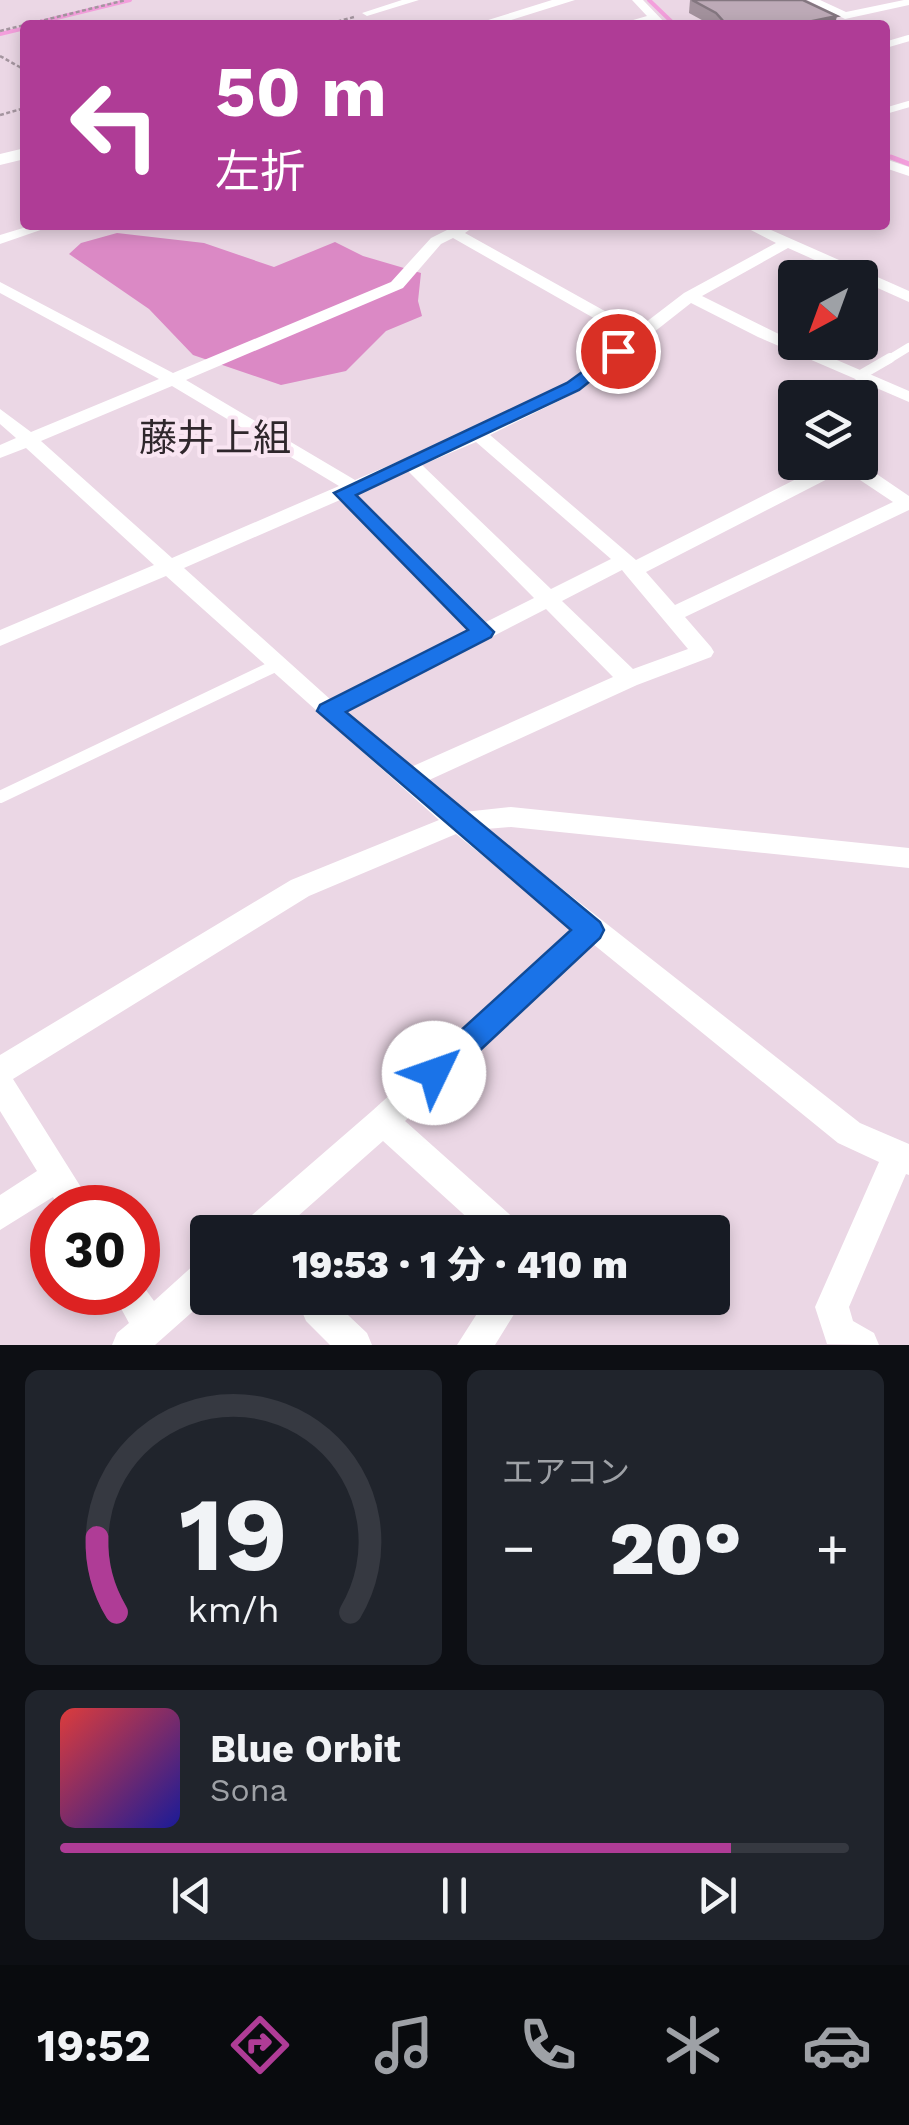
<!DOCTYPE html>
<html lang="ja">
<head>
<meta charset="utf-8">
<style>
  :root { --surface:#171b24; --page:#20242c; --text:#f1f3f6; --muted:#9ea1a6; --line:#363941; --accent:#af3c96 }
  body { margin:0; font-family:"Work Sans","Noto Sans JP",sans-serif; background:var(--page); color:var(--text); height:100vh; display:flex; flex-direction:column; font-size:38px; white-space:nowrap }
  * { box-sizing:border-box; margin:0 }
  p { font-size:32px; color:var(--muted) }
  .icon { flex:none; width:55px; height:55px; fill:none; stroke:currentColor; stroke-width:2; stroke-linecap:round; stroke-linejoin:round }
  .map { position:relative; height:1345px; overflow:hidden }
  .panel { display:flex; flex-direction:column; gap:25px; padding:25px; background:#0d0f14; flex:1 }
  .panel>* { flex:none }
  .hud { position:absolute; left:20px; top:20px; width:870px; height:210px; border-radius:10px; box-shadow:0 5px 15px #0003; background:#af3c96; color:#fff; overflow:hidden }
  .needle { width:65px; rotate:221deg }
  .buttons { position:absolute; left:778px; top:260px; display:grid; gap:20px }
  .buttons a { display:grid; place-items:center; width:100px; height:100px; border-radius:10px; background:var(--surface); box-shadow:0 5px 15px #0003; font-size:50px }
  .speed { position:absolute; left:30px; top:1185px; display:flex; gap:20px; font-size:50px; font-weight:700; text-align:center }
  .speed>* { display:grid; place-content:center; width:130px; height:130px; border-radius:50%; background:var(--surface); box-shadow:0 5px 15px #0003; line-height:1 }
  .speed .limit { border:15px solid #d22; background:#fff; color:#111 }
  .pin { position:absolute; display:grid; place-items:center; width:85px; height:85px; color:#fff; margin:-42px; border:5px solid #fff; border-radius:50%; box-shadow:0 2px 10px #0007 }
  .me { position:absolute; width:110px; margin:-55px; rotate:48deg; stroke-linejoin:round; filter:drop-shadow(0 0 8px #0008) }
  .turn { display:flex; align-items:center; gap:35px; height:210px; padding:0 30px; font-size:45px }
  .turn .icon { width:130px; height:130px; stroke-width:2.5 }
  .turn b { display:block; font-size:70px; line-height:85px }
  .big { font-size:75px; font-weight:800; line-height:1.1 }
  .panel .widget { flex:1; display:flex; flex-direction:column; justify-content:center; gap:15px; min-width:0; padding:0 35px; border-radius:15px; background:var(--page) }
  .panel .dial { align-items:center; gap:0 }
  .dial svg { height:260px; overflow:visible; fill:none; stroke:var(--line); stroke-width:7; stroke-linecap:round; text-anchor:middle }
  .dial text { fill:var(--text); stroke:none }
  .song { display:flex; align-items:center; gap:30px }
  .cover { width:120px; height:120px; border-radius:15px; background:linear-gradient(135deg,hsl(0 70% 55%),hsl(240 70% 35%)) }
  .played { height:10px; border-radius:5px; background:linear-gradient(90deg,var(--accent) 85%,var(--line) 85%) }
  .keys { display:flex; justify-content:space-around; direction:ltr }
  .heat { display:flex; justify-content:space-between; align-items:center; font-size:55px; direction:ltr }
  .panel .tiles { flex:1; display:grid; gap:25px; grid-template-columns:1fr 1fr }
  .widget:last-child { grid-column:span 2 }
  .trip { position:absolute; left:190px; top:1215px; width:540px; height:100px; border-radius:10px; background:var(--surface); box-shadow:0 5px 15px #0003; font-weight:800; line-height:100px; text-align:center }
  .menu { display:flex; height:160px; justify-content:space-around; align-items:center; background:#090b0e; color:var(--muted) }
  .menu .icon { width:70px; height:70px }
  .menu .current { color:var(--accent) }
  .menu b { font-size:45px; color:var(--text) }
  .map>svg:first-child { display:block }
  .forest { fill:#db89c5 }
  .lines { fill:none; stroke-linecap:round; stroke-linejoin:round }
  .stream-far1 { stroke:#f39fdc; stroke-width:4 }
  .stream { stroke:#f39fdc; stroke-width:5 }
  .path { stroke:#a4959f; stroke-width:2.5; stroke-dasharray:4 2.5; stroke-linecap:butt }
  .lane-far3 { stroke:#fff; stroke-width:6 }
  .lane-far2 { stroke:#fff; stroke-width:8 }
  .lane-far1 { stroke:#fff; stroke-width:10 }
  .lane { stroke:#fff; stroke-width:12 }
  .street { fill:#fff; fill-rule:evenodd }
  .secondary { fill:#fff; fill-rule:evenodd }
  .wall { fill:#a3929d }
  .shaded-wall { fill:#847780 }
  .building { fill:#bdaab7; stroke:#847780; stroke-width:2.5 }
  .route { fill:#1a73e8; stroke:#114b97; stroke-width:2.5 }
  .labels { text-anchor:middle; stroke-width:8; stroke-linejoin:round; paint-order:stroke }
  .quarter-label { font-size:38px; fill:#2f272c; stroke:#f9e5f2 }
</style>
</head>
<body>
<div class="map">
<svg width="909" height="1345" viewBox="0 0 909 1345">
  <rect width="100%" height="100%" fill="#ebd7e5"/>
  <path class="forest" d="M117 233 204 243 274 267 335 242 363 256 421 273 418 301 422 316 386 331 346 371 281 385 193 355 149 309 69 254 81 243Z"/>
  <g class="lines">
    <path class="stream-far1" d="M649 0 675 25
      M28 25 130 0
      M0 34 25 28
      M885 155 898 160"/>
    <path class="stream" d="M891 157 909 164"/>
    <path class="path" d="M325 25 354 17
      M0 31 126 0
      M0 56 25 70
      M0 115 25 108"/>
    <path class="lane-far3" d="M885 45 909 38
      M885 111 909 104"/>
    <path class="lane-far2" d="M886 361 909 347"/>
    <path class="lane-far1" d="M859 376 890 358"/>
    <path class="lane" d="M0 797 277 665"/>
    <path class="street" d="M402 0H419L367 16 362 13Z
      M632 0H643L667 25H656L652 21 616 25 647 16Z
      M807 0H820L846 12 904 0H909V5L845 19Z
      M885 159 909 167V176L885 168Z
      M33 225H55L0 244V235Z
      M457 225H476L465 233 637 329 684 293 776 243 741 225H760L909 291V302L788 248 702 296 795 342 909 391V402L758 337 691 303 579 391 490 435 636 560 830 462H859L909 496V510L685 617 711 647 714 652 711 657 637 685 427 781 464 812 511 807 909 848V868L511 827 486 829 860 1123 909 1144V1175L906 1174 849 1307 853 1321 874 1333 879 1345 827 1344 815 1307 879 1162 838 1143 593 944 405 1121 517 1221 522 1232H483L383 1141 280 1232H240L245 1221 372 1111 573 929 456 834 309 896 13 1079 94 1208H59L53 1197 0 1230V1195L37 1171 0 1111V1055L291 880 439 820 166 576 0 646V630L154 565 26 448 0 458V445L16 438 0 424V409L31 432 159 379 0 293V282L173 373 391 282 431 238ZM453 238 627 337 567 383 472 430 355 480 186 380 403 288 441 244ZM172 386 339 486 172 558 41 441ZM476 442 611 559 551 589 422 465ZM845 470 893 502 675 605 646 572ZM408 471 534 598 486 622 356 494ZM340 500 469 631 331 700 184 568ZM622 570 626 575 688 649 633 669 562 601ZM546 609 613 677 411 767 346 712Z
      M208 1259V1298L155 1345H112L117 1333 129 1323 112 1292H138V1279L154 1301 196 1263Z
      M306 1298H330L367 1333 372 1345H330L306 1321 301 1309Z
      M487 1298H524L495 1345H457Z"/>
    <path class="secondary" d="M552 0H575L495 25H472Z
      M25 148V159L0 165V154Z"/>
  </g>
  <path class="wall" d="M690 0H803L835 25H711L689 13Z"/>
  <path class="shaded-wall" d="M837 16 835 25H810L812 21Z"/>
  <path class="building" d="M692 0H803L837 16 812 21 810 25H730L725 23 716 13Z"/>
  <path class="route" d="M618 346 626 351 624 354 579 390 356 495 494 632 491 637 346 712 600 922 604 930 600 938 445 1083 434 1087 424 1083 420 1073 424 1064 571 930 317 711 320 705 468 630 334 493 567 383Z"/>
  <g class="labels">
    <g class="quarter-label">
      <text x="215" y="451">藤井上組</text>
    </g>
  </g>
</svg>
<div class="buttons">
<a><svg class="needle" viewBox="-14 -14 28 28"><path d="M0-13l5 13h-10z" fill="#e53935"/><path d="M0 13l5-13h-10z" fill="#9ea1a6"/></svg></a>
<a><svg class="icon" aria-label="layers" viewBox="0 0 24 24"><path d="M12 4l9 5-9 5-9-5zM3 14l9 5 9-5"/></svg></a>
</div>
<div class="speed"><div class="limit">30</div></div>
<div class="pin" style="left:618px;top:351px;background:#d93025"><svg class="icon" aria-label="arrive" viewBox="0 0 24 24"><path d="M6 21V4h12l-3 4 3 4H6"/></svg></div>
<svg class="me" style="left:434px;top:1073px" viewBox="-20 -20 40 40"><circle r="19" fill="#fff"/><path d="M0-13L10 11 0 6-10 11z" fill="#1a73e8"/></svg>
<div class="trip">19:53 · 1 分 · 410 m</div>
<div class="hud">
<div class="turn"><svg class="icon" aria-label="left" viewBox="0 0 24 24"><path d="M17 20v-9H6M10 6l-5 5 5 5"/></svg><div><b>50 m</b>左折</div></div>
</div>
</div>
<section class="panel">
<div class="tiles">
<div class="widget dial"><svg viewBox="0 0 100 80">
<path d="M14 69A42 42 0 1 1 86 69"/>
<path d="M14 69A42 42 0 0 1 8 46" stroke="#af3c96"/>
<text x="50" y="56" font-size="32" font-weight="700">19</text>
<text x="50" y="72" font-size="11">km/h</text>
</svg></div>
<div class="widget"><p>エアコン</p>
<div class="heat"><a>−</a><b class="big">20°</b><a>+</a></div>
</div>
<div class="widget">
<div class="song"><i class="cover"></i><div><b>Blue Orbit</b><p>Sona</p></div></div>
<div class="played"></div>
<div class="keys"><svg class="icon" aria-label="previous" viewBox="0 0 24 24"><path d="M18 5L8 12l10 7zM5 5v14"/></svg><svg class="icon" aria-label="pause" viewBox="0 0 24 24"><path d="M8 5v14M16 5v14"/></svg><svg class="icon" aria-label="next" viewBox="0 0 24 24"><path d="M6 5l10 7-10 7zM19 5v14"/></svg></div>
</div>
</div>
</section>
<nav class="menu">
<b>19:52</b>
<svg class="icon current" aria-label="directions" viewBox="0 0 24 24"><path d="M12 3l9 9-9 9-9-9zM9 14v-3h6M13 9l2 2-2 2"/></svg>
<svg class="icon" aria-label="music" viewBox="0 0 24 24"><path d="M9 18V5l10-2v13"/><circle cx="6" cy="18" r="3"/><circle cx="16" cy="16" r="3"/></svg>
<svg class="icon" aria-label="phone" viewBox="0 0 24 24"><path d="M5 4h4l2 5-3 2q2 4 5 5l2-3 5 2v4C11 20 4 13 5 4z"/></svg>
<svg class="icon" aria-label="climate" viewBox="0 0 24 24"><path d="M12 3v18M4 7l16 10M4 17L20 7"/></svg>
<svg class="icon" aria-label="car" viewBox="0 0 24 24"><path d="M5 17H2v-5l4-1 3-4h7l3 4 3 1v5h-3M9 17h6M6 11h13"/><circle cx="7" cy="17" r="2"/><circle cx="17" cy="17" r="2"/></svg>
</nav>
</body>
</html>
